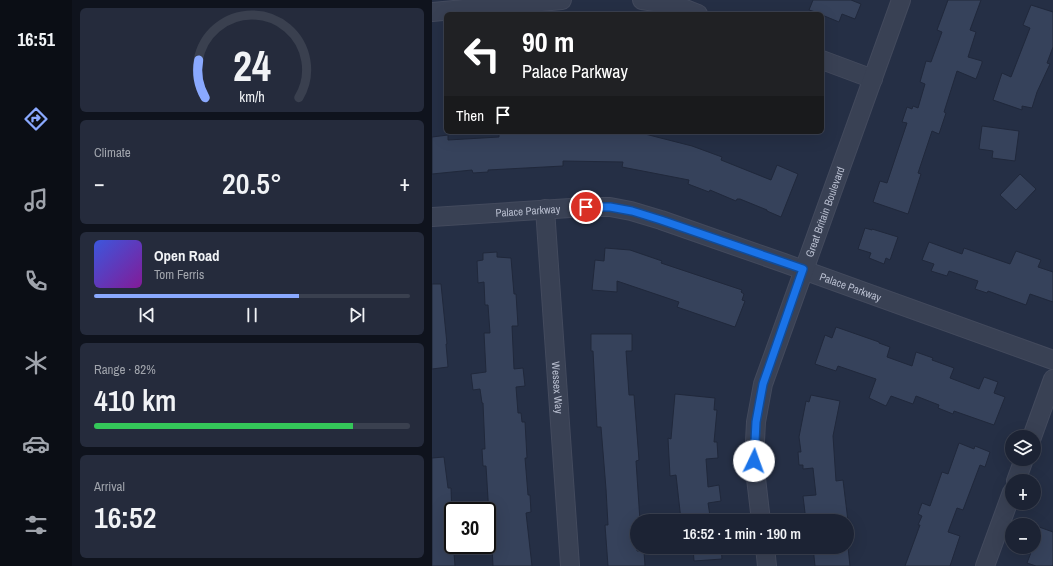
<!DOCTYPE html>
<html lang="en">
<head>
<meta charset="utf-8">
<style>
  :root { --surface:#1c2334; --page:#252b3c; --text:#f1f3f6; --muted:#a0a4ac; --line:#3a404f; --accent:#8aa9ff }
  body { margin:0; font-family:"Archivo Narrow",sans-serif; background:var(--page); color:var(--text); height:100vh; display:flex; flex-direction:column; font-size:15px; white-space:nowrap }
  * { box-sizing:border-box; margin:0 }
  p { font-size:13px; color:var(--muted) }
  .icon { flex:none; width:22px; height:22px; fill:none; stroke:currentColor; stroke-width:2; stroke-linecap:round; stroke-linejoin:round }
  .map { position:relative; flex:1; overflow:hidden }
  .sheet { display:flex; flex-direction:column; gap:8px; padding:8px; background:#0f131d; width:360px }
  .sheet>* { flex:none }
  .top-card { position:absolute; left:12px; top:12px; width:380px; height:122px; border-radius:6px; box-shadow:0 4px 16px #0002,0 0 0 1px var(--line); background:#202124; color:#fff; overflow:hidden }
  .buttons { position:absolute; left:573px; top:430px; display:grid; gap:8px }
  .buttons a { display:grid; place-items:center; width:36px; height:36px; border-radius:50%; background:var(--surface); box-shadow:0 4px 16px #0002,0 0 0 1px var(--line); font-size:20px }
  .speed { position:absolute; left:12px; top:502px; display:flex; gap:8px; font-size:20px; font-weight:700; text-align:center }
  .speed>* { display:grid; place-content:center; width:52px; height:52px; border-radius:50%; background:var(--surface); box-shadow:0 4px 16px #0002,0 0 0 1px var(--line); line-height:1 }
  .speed .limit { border:2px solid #111; border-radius:6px; background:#fff; color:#111 }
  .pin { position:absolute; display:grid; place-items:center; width:34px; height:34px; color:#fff; margin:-17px; border:2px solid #fff; border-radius:50%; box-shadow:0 1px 4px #0007 }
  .me { position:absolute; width:44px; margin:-22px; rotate:3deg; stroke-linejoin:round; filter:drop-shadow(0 0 3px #0008) }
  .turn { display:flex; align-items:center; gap:14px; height:84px; padding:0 12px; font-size:18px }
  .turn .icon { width:52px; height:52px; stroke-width:2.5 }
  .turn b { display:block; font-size:28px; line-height:34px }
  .then { display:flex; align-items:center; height:38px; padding:0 12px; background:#0003; gap:8px; font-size:15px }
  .big { font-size:30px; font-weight:600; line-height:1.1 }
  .sheet .card { flex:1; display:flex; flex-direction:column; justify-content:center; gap:6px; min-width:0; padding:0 14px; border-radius:6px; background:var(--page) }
  .sheet .dial { align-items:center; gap:0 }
  .dial svg { height:104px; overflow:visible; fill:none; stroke:var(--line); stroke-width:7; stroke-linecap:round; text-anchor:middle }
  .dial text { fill:var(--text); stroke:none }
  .song { display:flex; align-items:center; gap:12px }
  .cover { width:48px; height:48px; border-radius:6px; background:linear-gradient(135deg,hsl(230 70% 55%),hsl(290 70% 35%)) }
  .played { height:4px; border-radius:2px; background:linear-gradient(90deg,var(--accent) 65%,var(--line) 65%) }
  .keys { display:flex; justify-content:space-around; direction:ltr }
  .heat { display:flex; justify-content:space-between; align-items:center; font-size:22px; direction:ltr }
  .charge { height:6px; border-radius:3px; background:linear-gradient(90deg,#34c759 82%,var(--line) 0) }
  .trip { position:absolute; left:198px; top:514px; width:224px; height:40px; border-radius:20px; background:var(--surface); box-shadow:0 4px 16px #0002,0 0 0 1px var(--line); font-weight:600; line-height:40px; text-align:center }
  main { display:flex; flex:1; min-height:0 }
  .tab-bar { display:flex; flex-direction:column; width:72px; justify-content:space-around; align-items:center; background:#0b0e15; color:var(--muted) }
  .tab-bar .icon { width:28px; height:28px }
  .tab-bar .active { color:var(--accent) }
  .tab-bar b { font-size:18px; color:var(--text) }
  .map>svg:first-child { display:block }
  .building { fill:#36425b; stroke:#20283b }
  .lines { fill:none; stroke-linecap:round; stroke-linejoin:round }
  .minor-casing { stroke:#434a5d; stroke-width:20 }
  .minor { stroke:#394154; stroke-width:18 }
  .route-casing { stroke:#114b97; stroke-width:10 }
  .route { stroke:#1a73e8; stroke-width:7 }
  .labels { text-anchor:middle; stroke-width:4; stroke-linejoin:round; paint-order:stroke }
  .street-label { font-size:11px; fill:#b7bdce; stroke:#1e2639 }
</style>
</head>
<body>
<main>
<nav class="tab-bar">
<b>16:51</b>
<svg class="icon active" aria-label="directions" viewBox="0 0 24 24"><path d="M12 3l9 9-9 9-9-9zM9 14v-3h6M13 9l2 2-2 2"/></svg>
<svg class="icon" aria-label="music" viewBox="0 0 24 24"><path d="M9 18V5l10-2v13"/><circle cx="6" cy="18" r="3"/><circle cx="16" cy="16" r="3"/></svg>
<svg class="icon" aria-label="phone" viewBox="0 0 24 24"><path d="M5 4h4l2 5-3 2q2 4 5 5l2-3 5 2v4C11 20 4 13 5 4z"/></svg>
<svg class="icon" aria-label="climate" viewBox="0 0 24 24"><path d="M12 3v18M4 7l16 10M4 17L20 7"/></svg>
<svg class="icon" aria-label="car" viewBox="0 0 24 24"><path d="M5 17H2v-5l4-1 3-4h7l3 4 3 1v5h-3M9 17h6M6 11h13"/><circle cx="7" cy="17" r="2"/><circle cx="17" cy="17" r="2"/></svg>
<svg class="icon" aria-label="filters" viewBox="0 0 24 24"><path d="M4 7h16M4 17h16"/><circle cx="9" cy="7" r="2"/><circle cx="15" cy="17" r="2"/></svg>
</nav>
<section class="sheet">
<div class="card dial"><svg viewBox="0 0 100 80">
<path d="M14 69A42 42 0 1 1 86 69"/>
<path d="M14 69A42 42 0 0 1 9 40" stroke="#8aa9ff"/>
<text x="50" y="56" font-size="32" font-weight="700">24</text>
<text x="50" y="72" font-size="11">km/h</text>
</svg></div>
<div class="card"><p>Climate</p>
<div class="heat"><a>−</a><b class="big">20.5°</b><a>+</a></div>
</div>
<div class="card">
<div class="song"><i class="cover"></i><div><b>Open Road</b><p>Tom Ferris</p></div></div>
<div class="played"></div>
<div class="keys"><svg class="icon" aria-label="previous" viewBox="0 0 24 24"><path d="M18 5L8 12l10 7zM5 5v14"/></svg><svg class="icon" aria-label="pause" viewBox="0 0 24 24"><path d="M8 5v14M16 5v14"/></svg><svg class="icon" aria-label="next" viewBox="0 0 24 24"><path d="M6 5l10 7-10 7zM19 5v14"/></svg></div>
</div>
<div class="card"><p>Range · 82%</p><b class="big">410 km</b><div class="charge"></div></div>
<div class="card"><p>Arrival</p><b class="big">16:52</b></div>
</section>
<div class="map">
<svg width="621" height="566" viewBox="0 0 621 566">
  <rect width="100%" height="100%" fill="#252f45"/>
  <path class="building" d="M381 0H419L429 4 423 19 410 14 407 22 390 15V14L377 10Z
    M516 0H549L538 30 544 32 536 57 550 61V63L544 79 525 71 512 112 514 113 507 134 500 131 486 173 489 174 476 214 441 202 448 181 455 183 475 123 470 122 475 107 480 109 481 106 486 108 493 84 488 82 494 61 499 62 510 32 505 30Z
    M599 5 621 12V47L615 63 618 64 605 92 600 108 590 106V110L561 100 570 73 579 77 598 28 591 25Z
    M550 126 587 131 583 161 560 158 561 151 547 149Z
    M67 132H158L190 134V132H213V134L260 146 290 157 289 160 339 180 345 165 366 174 349 217 335 211V210L308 199H305L304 201 278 190 277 192 256 184 257 180 190 167 191 162 131 161V166L56 170V172L41 173 40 170 0 174V137L16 135V140L67 137Z
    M588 174 604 189 584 210 568 195Z
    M433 228 440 230V229L466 237 458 260 454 258 452 264 437 258 439 253 426 249Z
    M497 242 530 254 532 248 578 264 584 251 609 260 606 267 621 272V302L598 294 594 305 556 291 555 293 543 289 546 281 517 271 515 276 499 271 502 264 490 260Z
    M173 248 198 250 230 261 229 263 310 290 309 292 312 294 310 300 313 301 303 327 245 307 247 302 185 281V292L160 290 163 260 172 261Z
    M65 252V257L79 258 82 294H84L86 326H80L82 369 91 368 93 386 84 387 86 413H89L90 422H93L95 458H93L96 495H98L99 512 94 513 100 566H61L60 547H63L60 515H57L54 466H51L50 449H53L51 403H50L48 389 41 390 39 374 54 372 52 333H58L56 305H53L52 282 46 283 45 261 51 260V253Z
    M0 284H9L15 344H14L16 367 0 369Z
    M404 327 447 342V343L458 347 455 357 480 366 484 352 501 358 500 360 522 368 518 378 547 389 552 377 566 382 562 393 573 397 562 425 522 411 521 414 506 408 507 405 484 396 481 404 459 396 454 406 437 398 444 379 406 366 404 371 383 364 393 335 400 338Z
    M159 334H200V351H194L197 395H202L207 460 204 461 208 521H205V551H212L213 566H176L173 525H176L174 489 169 427H165L161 351H159Z
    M243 394 283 398 282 410H285L282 442H285L286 458 274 459 276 487 287 485 289 501 276 503 278 516 249 520 244 475 238 476 236 438 239 439Z
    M379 395 408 401 401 436 404 481 411 480 416 521H374L371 496 384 495 381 468 371 469V465H367L366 452H369L367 437 374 401 377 402Z
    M527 443 542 449 543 446 558 452 553 467 548 465 531 510 525 508 516 532 528 536 518 566H473L488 525H486L490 516 486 514 490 503 498 506 510 472 516 474Z
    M12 457 16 488H19L20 514H19L23 566H0V458Z
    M607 527 621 532V566H604L595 563 601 547H602V541Z
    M261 547H289L290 559 262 561Z
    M381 547H416L418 566H383Z"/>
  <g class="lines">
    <defs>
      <g id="minor">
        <path d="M210 0 243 5 266 14"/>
        <path d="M0 12 130 0"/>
        <path d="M390 60 441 79"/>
        <path id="s1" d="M113 209 138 566"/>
        <path id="s2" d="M0 217 154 207H178L199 211 229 220 352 263 621 360"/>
        <path d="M600 437 621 379"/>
        <path d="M584 481 592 459"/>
        <path id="s3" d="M329 521 322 461 324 422 331 384 469 0"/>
        <path d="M333 547 335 566"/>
        <path d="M553 566 580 492"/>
      </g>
    </defs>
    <use href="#minor" class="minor-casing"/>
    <use href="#minor" class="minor"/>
  </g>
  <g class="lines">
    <defs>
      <path id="route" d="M154 207H178L200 211 229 220 371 269 331 384 324 422 322 461"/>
    </defs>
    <use href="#route" class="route-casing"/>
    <use href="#route" class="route"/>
  </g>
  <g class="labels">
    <g class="street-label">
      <text dy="4" stroke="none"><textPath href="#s2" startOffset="96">Palace Parkway</textPath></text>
      <text dy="4" stroke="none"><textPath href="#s3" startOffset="321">Great Britain Boulevard</textPath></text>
      <text dy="4" stroke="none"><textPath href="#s2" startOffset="432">Palace Parkway</textPath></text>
      <text dy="4" stroke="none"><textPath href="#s1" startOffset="179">Wessex Way</textPath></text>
    </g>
  </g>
</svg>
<div class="buttons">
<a><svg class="icon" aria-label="layers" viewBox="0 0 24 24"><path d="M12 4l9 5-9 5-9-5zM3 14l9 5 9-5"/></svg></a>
<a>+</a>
<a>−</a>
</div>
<div class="speed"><div class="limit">30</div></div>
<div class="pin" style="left:154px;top:207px;background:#d93025"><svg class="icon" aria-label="arrive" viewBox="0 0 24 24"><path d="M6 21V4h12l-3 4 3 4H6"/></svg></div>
<svg class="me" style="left:322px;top:461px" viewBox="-20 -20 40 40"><circle r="19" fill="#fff"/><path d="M0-13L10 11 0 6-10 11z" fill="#1a73e8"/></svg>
<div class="trip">16:52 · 1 min · 190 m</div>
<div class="top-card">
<div class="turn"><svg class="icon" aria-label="left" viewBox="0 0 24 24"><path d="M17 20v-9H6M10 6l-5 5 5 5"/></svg><div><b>90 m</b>Palace Parkway</div></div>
<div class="then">Then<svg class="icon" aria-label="arrive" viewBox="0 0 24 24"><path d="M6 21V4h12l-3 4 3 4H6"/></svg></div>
</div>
</div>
</main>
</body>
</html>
